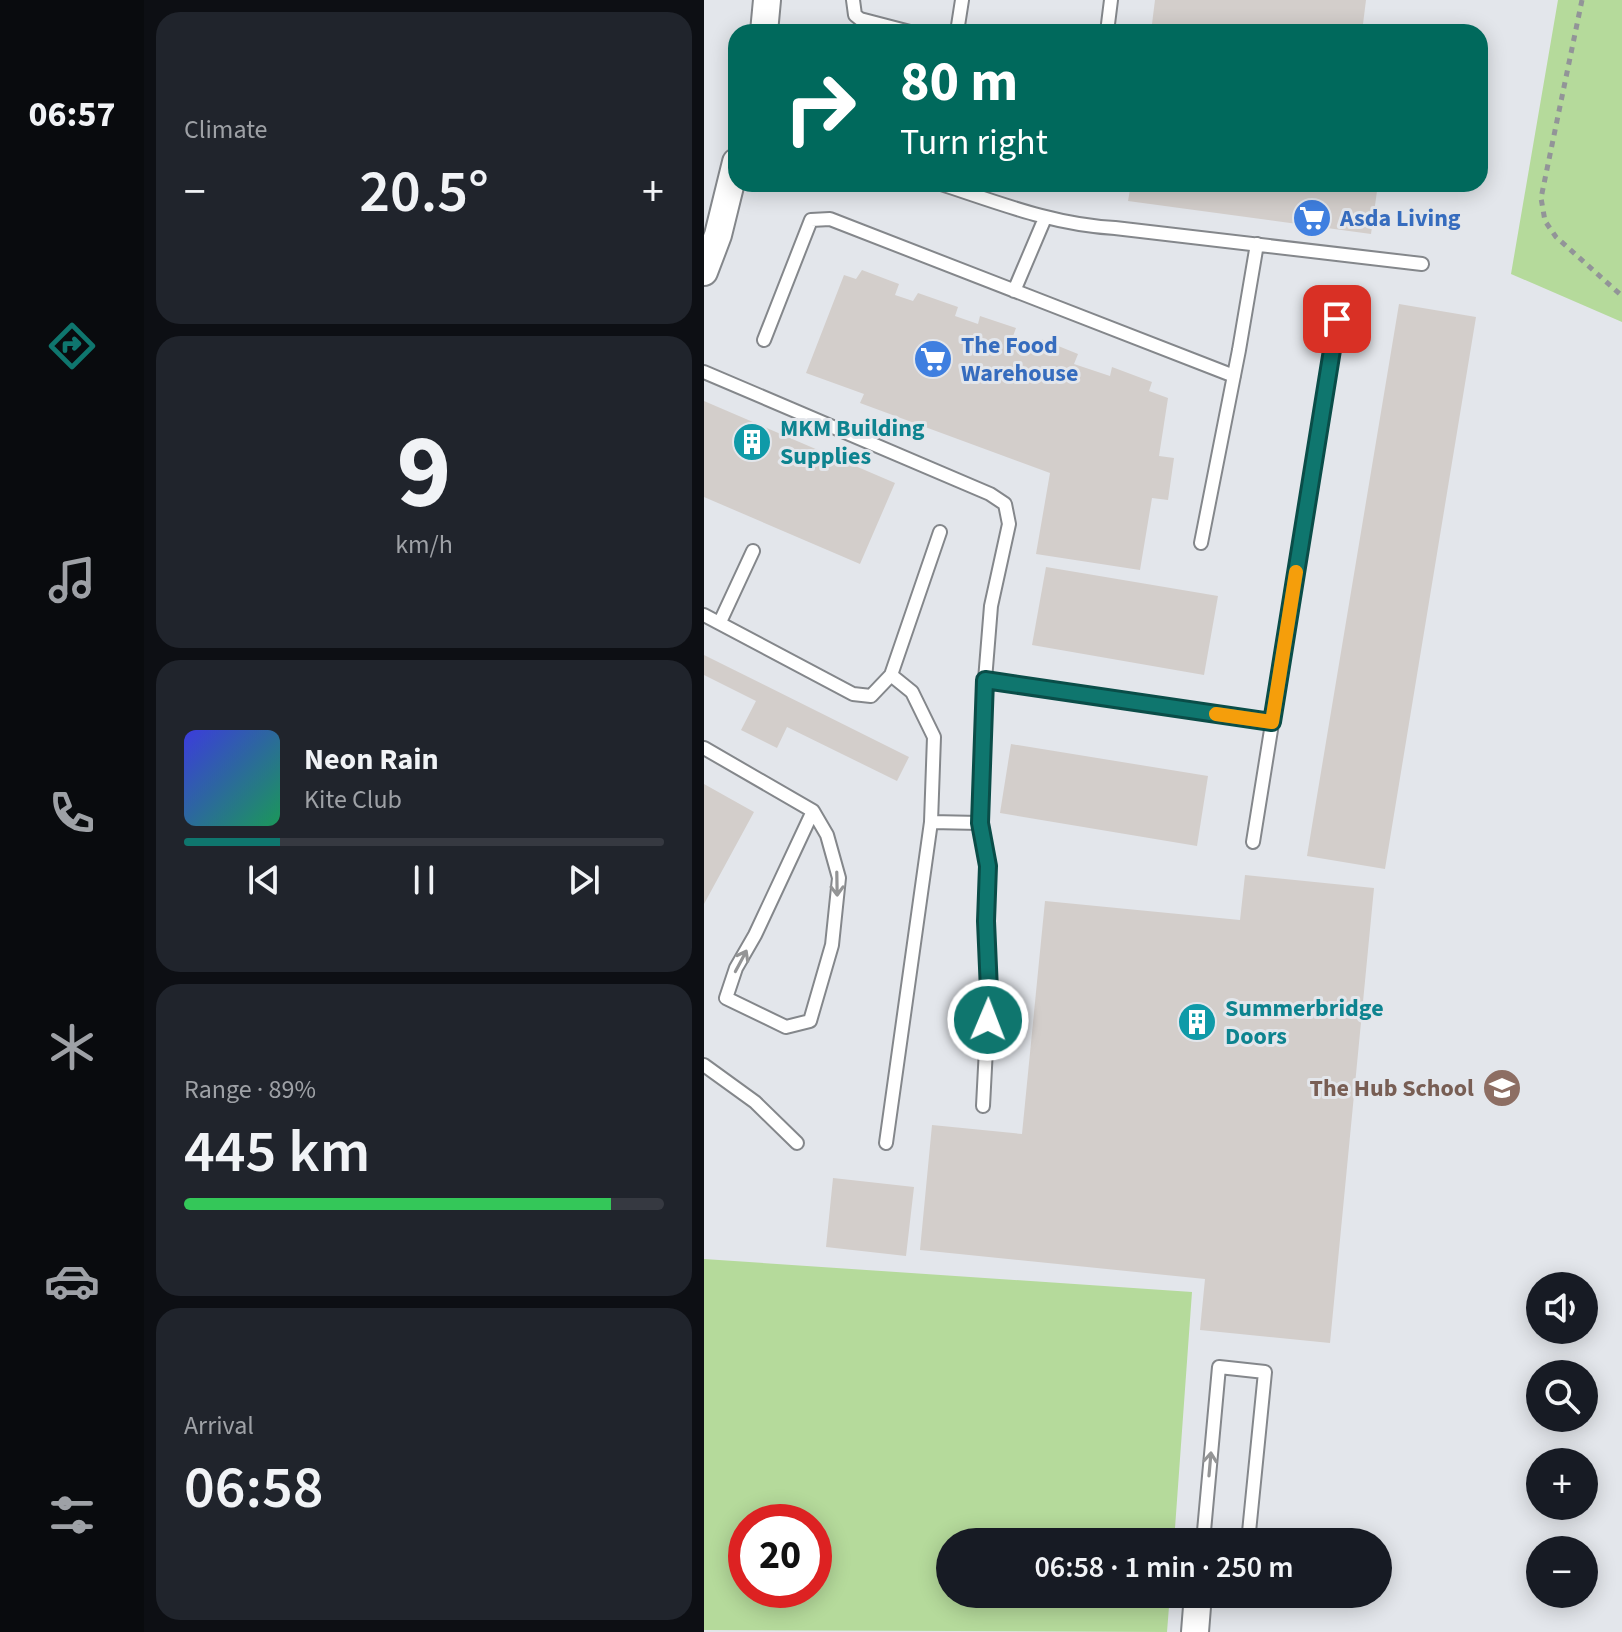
<!DOCTYPE html>
<html lang="en">
<head>
<meta charset="utf-8">
<style>
  :root { --surface:#171b24; --page:#20242c; --text:#f1f3f6; --muted:#9ea1a6; --line:#363941; --accent:#0f766e }
  body { margin:0; font-family:"Source Sans 3",sans-serif; background:var(--page); color:var(--text); height:100vh; display:flex; flex-direction:column; font-size:30px; white-space:nowrap }
  * { box-sizing:border-box; margin:0 }
  p { font-size:26px; color:var(--muted) }
  .icon { flex:none; width:44px; height:44px; fill:none; stroke:currentColor; stroke-width:2; stroke-linecap:round; stroke-linejoin:round }
  .map { position:relative; flex:1; overflow:hidden }
  .details { display:flex; flex-direction:column; gap:12px; padding:12px; background:#0d0f14; width:560px }
  .details>* { flex:none }
  .top-card { position:absolute; left:24px; top:24px; width:760px; height:168px; border-radius:24px; box-shadow:0 4px 20px #0003; background:#00695c; color:#fff; overflow:hidden }
  .buttons { position:absolute; left:822px; top:1272px; display:grid; gap:16px }
  .buttons a { display:grid; place-items:center; width:72px; height:72px; border-radius:50%; background:var(--surface); box-shadow:0 4px 20px #0003; font-size:40px }
  .speed { position:absolute; left:24px; top:1504px; display:flex; gap:16px; font-size:40px; font-weight:700; text-align:center }
  .speed>* { display:grid; place-content:center; width:104px; height:104px; border-radius:50%; background:var(--surface); box-shadow:0 4px 20px #0003; line-height:1 }
  .speed .limit { border:12px solid #d22; background:#fff; color:#111 }
  .pin { position:absolute; display:grid; place-items:center; width:68px; height:68px; color:#fff; margin:-34px; border-radius:16px; box-shadow:0 4px 12px #0006 }
  .me { position:absolute; width:88px; margin:-44px; rotate:1deg; stroke-linejoin:round; filter:drop-shadow(0 0 6px #0008) }
  .turn { display:flex; align-items:center; gap:28px; height:168px; padding:0 40px; font-size:36px }
  .turn .icon { width:104px; height:104px; stroke-width:2.5 }
  .turn b { display:block; font-size:56px; line-height:68px }
  .big { font-size:60px; font-weight:600; line-height:1.1 }
  .details .widget { flex:1; display:flex; flex-direction:column; justify-content:center; gap:12px; min-width:0; padding:0 28px; border-radius:24px; background:var(--page) }
  .details .dial { align-items:center; gap:0 }
  .dial b { font-size:104px; line-height:1 }
  .song { display:flex; align-items:center; gap:24px }
  .cover { width:96px; height:96px; border-radius:12px; background:linear-gradient(135deg,hsl(240 70% 55%),hsl(150 70% 35%)) }
  .played { height:8px; border-radius:4px; background:linear-gradient(90deg,var(--accent) 20%,var(--line) 20%) }
  .keys { display:flex; justify-content:space-around; direction:ltr }
  .heat { display:flex; justify-content:space-between; align-items:center; font-size:44px; direction:ltr }
  .charge { height:12px; border-radius:6px; background:linear-gradient(90deg,#34c759 89%,var(--line) 0) }
  .trip { position:absolute; left:232px; top:1528px; width:456px; height:80px; border-radius:40px; background:var(--surface); box-shadow:0 4px 20px #0003; font-weight:600; line-height:80px; text-align:center }
  main { display:flex; flex:1; min-height:0 }
  .dock { display:flex; flex-direction:column; width:144px; justify-content:space-around; align-items:center; background:#090b0e; color:var(--muted) }
  .dock .icon { width:56px; height:56px }
  .dock .selected { color:var(--accent) }
  .dock b { font-size:36px; color:var(--text) }
  .map>svg:first-child { display:block }
  .green { fill:#b5da9b; fill-rule:evenodd }
  .building { fill:#d3cecb }
  .lines { fill:none; stroke-linecap:round; stroke-linejoin:round }
  .service-casing { stroke:#84878b; stroke-width:16 }
  .minor-casing { stroke:#84878b; stroke-width:30 }
  .path { stroke:#929498; stroke-width:5; stroke-dasharray:6 6; stroke-linecap:butt }
  .service { stroke:#fff; stroke-width:12 }
  .minor { stroke:#fff; stroke-width:26 }
  .oneway { stroke:#949596 }
  .route-casing { stroke:#0a4d48; stroke-width:20 }
  .route { stroke:#0f766e; stroke-width:14 }
  .slow { stroke:#f59e0b; stroke-width:14 }
  .labels { text-anchor:middle; stroke-width:6; stroke-linejoin:round; paint-order:stroke }
  .shop-label { font-size:24px; font-weight:bold; fill:#366cbe; stroke:#e3e6eb; text-anchor:start }
  .culture-label { font-size:24px; font-weight:bold; fill:#0d838f; stroke:#e3e6eb; text-anchor:start }
  .education-label { font-size:24px; font-weight:bold; fill:#785e54; stroke:#e3e6eb; text-anchor:end }
</style>
</head>
<body>
<main>
<nav class="dock">
<b>06:57</b>
<svg class="icon selected" aria-label="directions" viewBox="0 0 24 24"><path d="M12 3l9 9-9 9-9-9zM9 14v-3h6M13 9l2 2-2 2"/></svg>
<svg class="icon" aria-label="music" viewBox="0 0 24 24"><path d="M9 18V5l10-2v13"/><circle cx="6" cy="18" r="3"/><circle cx="16" cy="16" r="3"/></svg>
<svg class="icon" aria-label="phone" viewBox="0 0 24 24"><path d="M5 4h4l2 5-3 2q2 4 5 5l2-3 5 2v4C11 20 4 13 5 4z"/></svg>
<svg class="icon" aria-label="climate" viewBox="0 0 24 24"><path d="M12 3v18M4 7l16 10M4 17L20 7"/></svg>
<svg class="icon" aria-label="car" viewBox="0 0 24 24"><path d="M5 17H2v-5l4-1 3-4h7l3 4 3 1v5h-3M9 17h6M6 11h13"/><circle cx="7" cy="17" r="2"/><circle cx="17" cy="17" r="2"/></svg>
<svg class="icon" aria-label="filters" viewBox="0 0 24 24"><path d="M4 7h16M4 17h16"/><circle cx="9" cy="7" r="2"/><circle cx="15" cy="17" r="2"/></svg>
</nav>
<section class="details">
<div class="widget"><p>Climate</p>
<div class="heat"><a>−</a><b class="big">20.5°</b><a>+</a></div>
</div>
<div class="widget dial"><b>9</b><p>km/h</p></div>
<div class="widget">
<div class="song"><i class="cover"></i><div><b>Neon Rain</b><p>Kite Club</p></div></div>
<div class="played"></div>
<div class="keys"><svg class="icon" aria-label="previous" viewBox="0 0 24 24"><path d="M18 5L8 12l10 7zM5 5v14"/></svg><svg class="icon" aria-label="pause" viewBox="0 0 24 24"><path d="M8 5v14M16 5v14"/></svg><svg class="icon" aria-label="next" viewBox="0 0 24 24"><path d="M6 5l10 7-10 7zM19 5v14"/></svg></div>
</div>
<div class="widget"><p>Range · 89%</p><b class="big">445 km</b><div class="charge"></div></div>
<div class="widget"><p>Arrival</p><b class="big">06:58</b></div>
</section>
<div class="map">
<svg width="918" height="1632" viewBox="0 0 918 1632">
  <rect width="100%" height="100%" fill="#e3e6eb"/>
  <path class="green" d="M854 0H918V322L807 274Z
    M0 1259 488 1292 470 1542H246V1594H466L463 1632 0 1630ZM42 1522H110V1590H42Z"/>
  <path class="building" d="M451 0H662L658 32H447Z
    M427 184H674L667 234 424 201Z
    M158 270 195 284 191 295 209 301 214 293 254 307 251 316 274 324 276 316 312 328 308 339 333 350 337 339 374 354 370 364 406 376 408 367 448 382 445 391 464 398 455 456 470 458 464 500 448 498 436 570 332 554 346 473 156 403 160 394 102 373 140 275 152 279Z
    M695 304 772 317 681 869 603 856Z
    M0 401 191 483 156 564 0 497Z
    M342 567 514 596 500 675 328 645Z
    M0 655 205 757 193 781 83 727 73 748 37 730 52 701 0 675Z
    M307 744 504 776 493 846 296 813Z
    M0 784 50 812 0 904Z
    M541 875 670 888 626 1343 496 1330 501 1279 216 1250 228 1125 318 1134 341 901 536 920Z
    M129 1178 210 1187 202 1256 122 1247Z"/>
  <g class="lines">
    <defs>
      <path id="service" d="M149 0 151 15 156 19 206 32
        M253 32 258 0
        M403 32 407 0
        M237 184C295 203 350 225 411 228L718 264
        M310 291 341 218
        M60 340 107 220 126 219 530 376
        M0 372 286 494 301 504 305 524 287 606 281 680 276 823 284 866 282 921 285 991 279 1106
        M497 543 535 350 553 244
        M0 615 149 694 167 696 187 675 236 532
        M16 622 49 551
        M281 680 568 722
        M0 748 109 811 123 835 135 878 128 945 106 1021 82 1027 22 998 32 968 51 935 109 811
        M227 822 276 823
        M549 842 633 319
        M0 1065 51 1102 93 1143
        M182 1143 227 822 230 737 208 692 187 675
        M499 1542 515 1367 561 1372 544 1542"/>
      <path id="minor" d="M60 32 63 0
        M0 272 14 235 32 162
        M491 1632 494 1594"/>
    </defs>
    <use href="#service" class="service-casing"/>
    <use href="#minor" class="minor-casing"/>
    <path class="path" d="M878 0 837 198 841 221 852 237 918 296"/>
    <use href="#service" class="service"/>
    <use href="#minor" class="minor"/>
  </g>
  <defs><path id="oneway-shaft" d="M-6 0H5M1.5-3L5.5 0L1.5 3" fill="none" stroke-width="1.6" stroke-linecap="round" stroke-linejoin="round" transform="scale(2)"/></defs>
  <g class="oneway">
    <use href="#oneway-shaft" transform="translate(133 884) rotate(89)"/>
    <use href="#oneway-shaft" transform="translate(37 961) rotate(-62)"/>
    <use href="#oneway-shaft" transform="translate(506 1464) rotate(-85)"/>
  </g>
  <g class="lines">
    <defs>
      <path id="route" d="M284 1020 285 991 282 921 284 866 276 823 281 680 568 722 633 319"/>
    </defs>
    <use href="#route" class="route-casing"/>
    <use href="#route" class="route"/>
    <path class="slow" d="M512 714 568 722 592 572"/>
  </g>
  <defs>
    <symbol id="supermarket-disc" viewBox="-11 -11 22 22"><circle r="9.5" fill="#3f7fe0" stroke="#e3e6eb"/><path d="M-6-5.5h2.5l.6 2H6L4.5 2H-2.5L-4.4-4H-6ZM-1.5 3.2a1.3 1.3 0 1 0 .1 0ZM3 3.2a1.3 1.3 0 1 0 .1 0Z" fill="#fff"/></symbol>
    <symbol id="building-disc" viewBox="-11 -11 22 22"><circle r="9.5" fill="#0f9aa8" stroke="#e3e6eb"/><path d="M-4-6H4V6H1V3H-1V6H-4ZM-2.5-4.3h1.7v1.8h-1.7ZM.8-4.3h1.7v1.8H.8ZM-2.5-1h1.7V.8h-1.7ZM.8-1h1.7V.8H.8Z" fill="#fff"/></symbol>
    <symbol id="school-disc" viewBox="-11 -11 22 22"><circle r="9.5" fill="#8d6e63" stroke="#e3e6eb"/><path d="M0-5L7-2L0 1L-7-2ZM-4 1L0 2.5L4 1V4Q0 6-4 4Z" fill="#fff"/></symbol>
  </defs>
  <g fill-rule="evenodd">
    <use href="#supermarket-disc" x="586" y="196" width="44" height="44"/>
    <use href="#supermarket-disc" x="207" y="337" width="44" height="44"/>
    <use href="#building-disc" x="26" y="420" width="44" height="44"/>
    <use href="#building-disc" x="471" y="1000" width="44" height="44"/>
    <use href="#school-disc" x="776" y="1066" width="44" height="44"/>
  </g>
  <g class="labels">
    <g class="shop-label">
      <text x="636" y="226">Asda Living</text>
      <text x="257" y="353">The Food<tspan x="257" dy="28">Warehouse</tspan></text>
    </g>
    <g class="culture-label">
      <text x="76" y="436">MKM Building<tspan x="76" dy="28">Supplies</tspan></text>
      <text x="521" y="1016">Summerbridge<tspan x="521" dy="28">Doors</tspan></text>
    </g>
    <g class="education-label">
      <text x="770" y="1096">The Hub School</text>
    </g>
  </g>
</svg>
<div class="buttons">
<a><svg class="icon" aria-label="sound" viewBox="0 0 24 24"><path d="M4 9h4l5-4v14l-5-4H4zM17 9q2 3 0 6"/></svg></a>
<a><svg class="icon" aria-label="search" viewBox="0 0 24 24"><circle cx="10" cy="10" r="6"/><path d="M15 15l6 6"/></svg></a>
<a>+</a>
<a>−</a>
</div>
<div class="speed"><div class="limit">20</div></div>
<div class="pin" style="left:633px;top:319px;background:#d93025"><svg class="icon" aria-label="arrive" viewBox="0 0 24 24"><path d="M6 21V4h12l-3 4 3 4H6"/></svg></div>
<svg class="me" style="left:284px;top:1020px" viewBox="-20 -20 40 40"><circle r="17" fill="#0f766e" stroke="#fff" stroke-width="3"/><path d="M0-11L8 9 0 5-8 9z" fill="#fff"/></svg>
<div class="trip">06:58 · 1 min · 250 m</div>
<div class="top-card">
<div class="turn"><svg class="icon" aria-label="right" viewBox="0 0 24 24"><path d="M7 20v-9h11M14 6l5 5-5 5"/></svg><div><b>80 m</b>Turn right</div></div>
</div>
</div>
</main>
</body>
</html>
